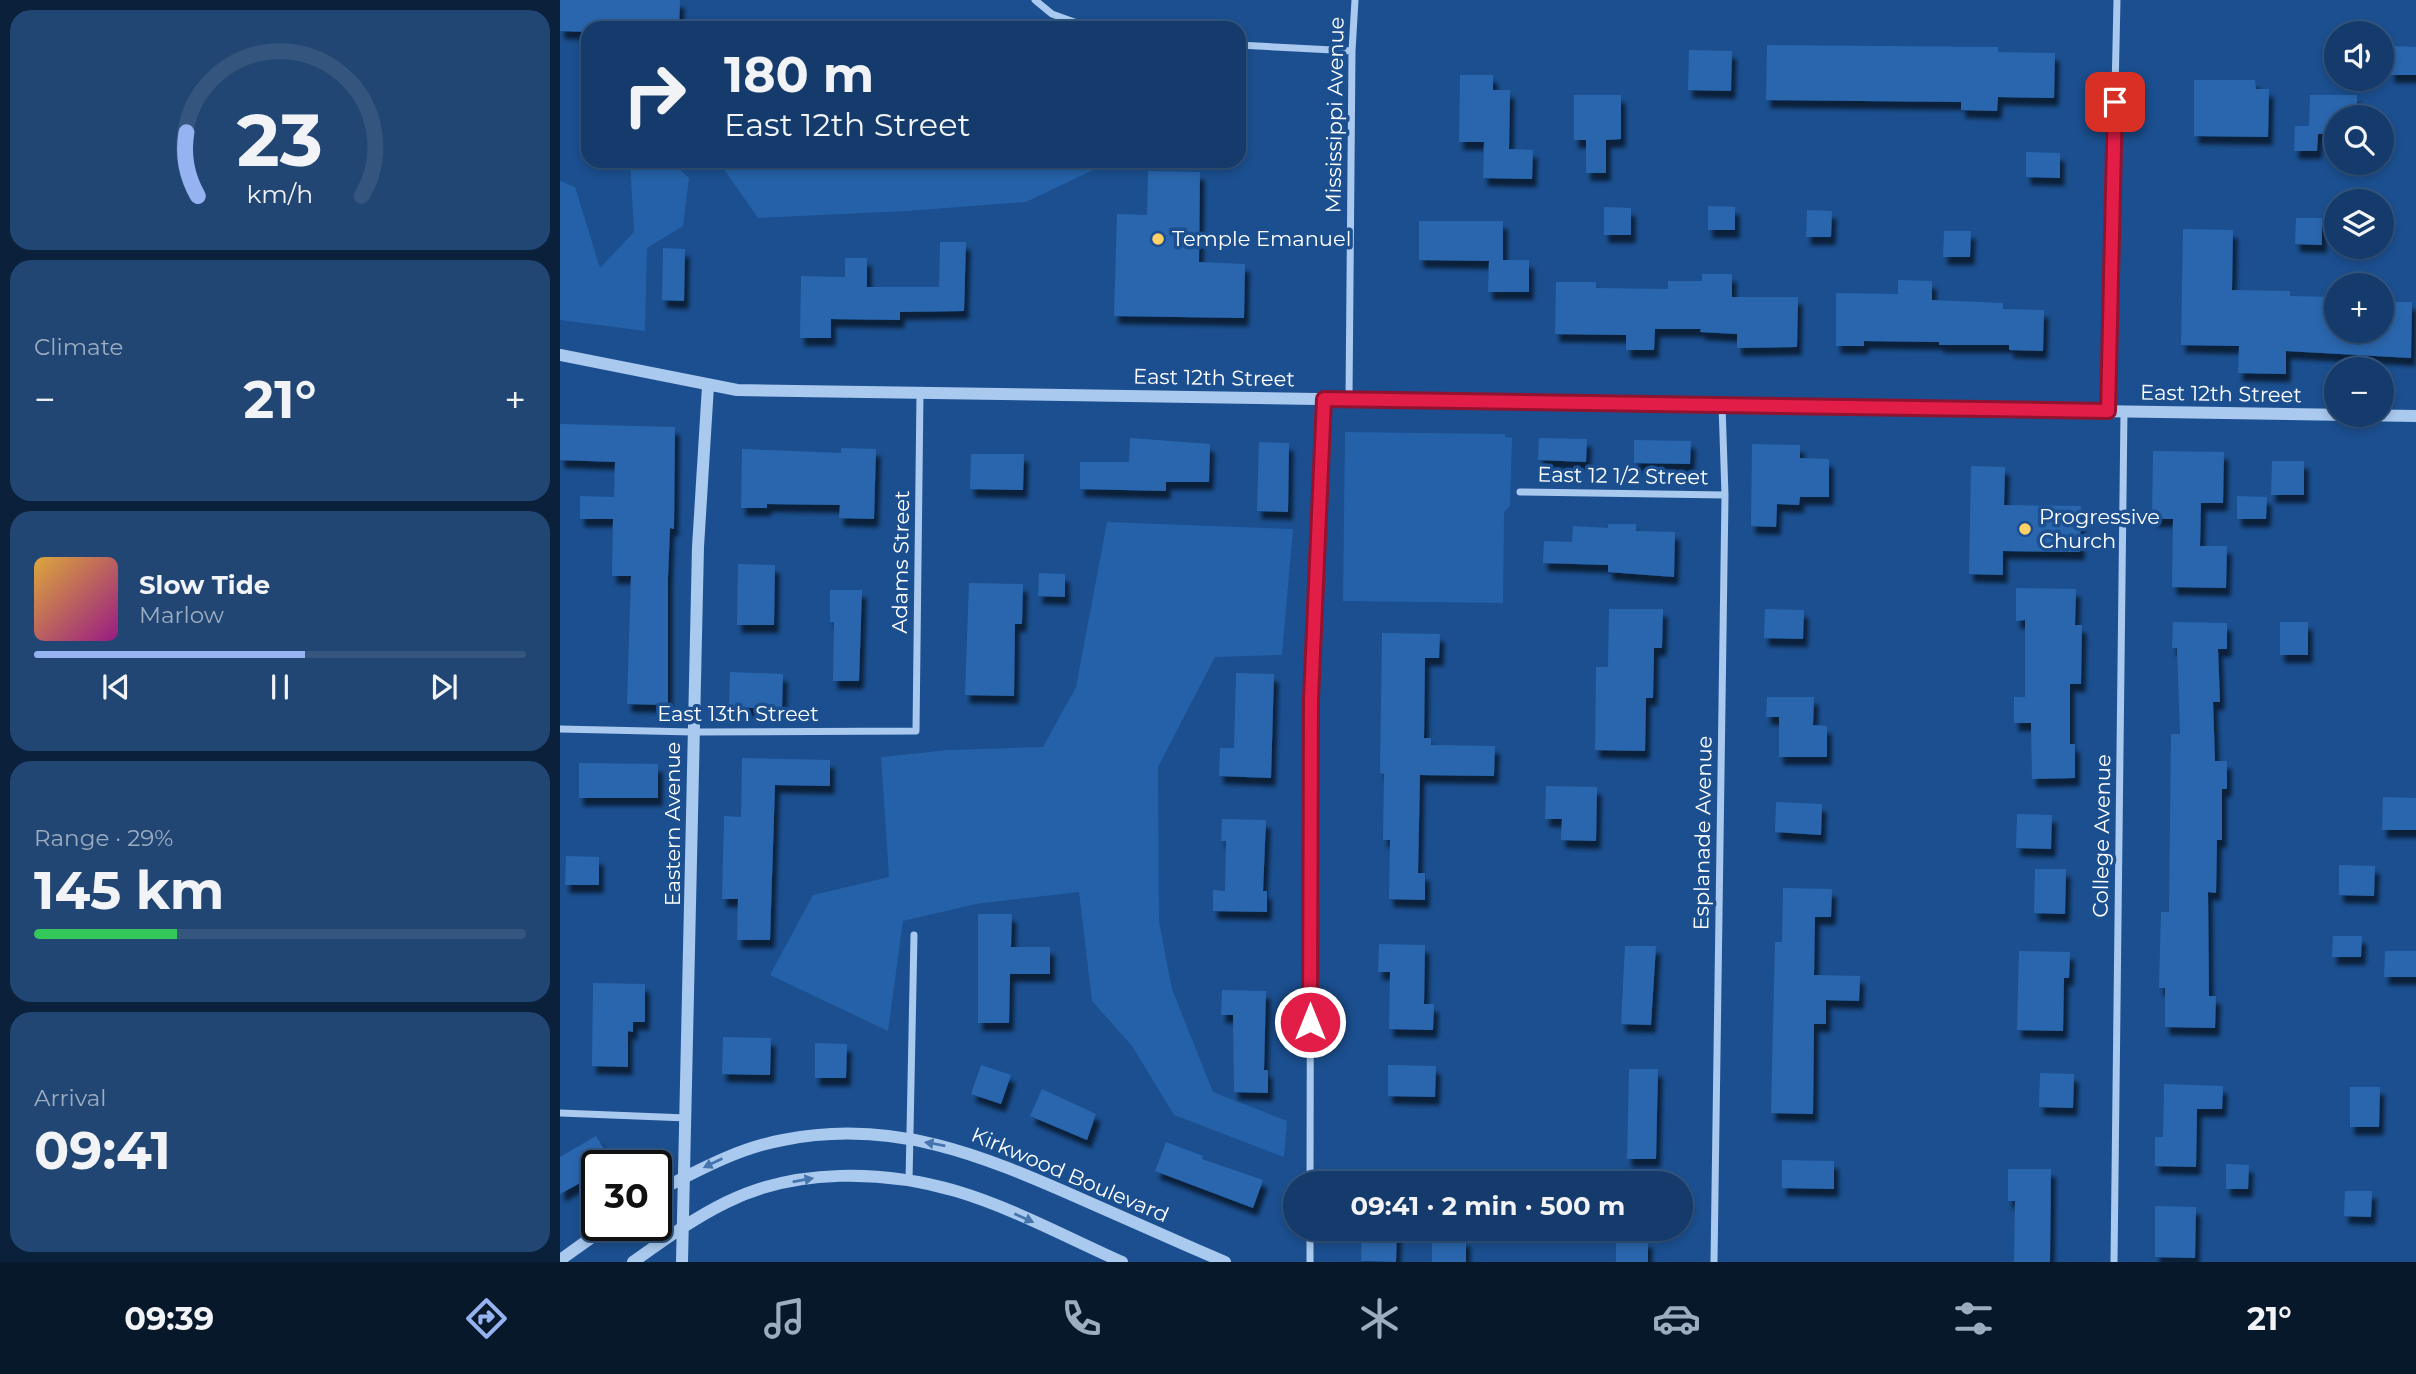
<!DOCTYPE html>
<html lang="en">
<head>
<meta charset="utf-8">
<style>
  :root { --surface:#143b6b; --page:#214673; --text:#f1f3f6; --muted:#9dadc1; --line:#33557e; --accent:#95b2f1 }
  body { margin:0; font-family:Montserrat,sans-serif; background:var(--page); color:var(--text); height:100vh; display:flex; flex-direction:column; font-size:26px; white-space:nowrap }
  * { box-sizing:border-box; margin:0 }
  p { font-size:23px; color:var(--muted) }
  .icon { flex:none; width:38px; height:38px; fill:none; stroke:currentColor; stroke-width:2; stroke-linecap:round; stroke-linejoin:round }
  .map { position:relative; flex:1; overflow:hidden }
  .drawer { display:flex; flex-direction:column; gap:10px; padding:10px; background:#0b203b; width:560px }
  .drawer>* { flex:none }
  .hud { position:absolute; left:21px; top:21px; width:665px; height:147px; border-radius:21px; box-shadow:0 4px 10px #0003,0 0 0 2px var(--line); background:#143b6b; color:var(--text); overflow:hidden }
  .tools { position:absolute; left:1764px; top:21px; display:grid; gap:14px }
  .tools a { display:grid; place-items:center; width:70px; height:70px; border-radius:50%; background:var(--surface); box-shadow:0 4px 10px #0003,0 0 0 2px var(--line); font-size:35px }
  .speed { position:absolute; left:21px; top:1150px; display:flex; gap:14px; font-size:35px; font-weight:700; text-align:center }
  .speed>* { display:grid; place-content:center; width:91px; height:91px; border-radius:50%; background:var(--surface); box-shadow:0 4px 10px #0003,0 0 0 2px var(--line); line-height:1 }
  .speed .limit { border:4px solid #111; border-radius:10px; background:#fff; color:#111 }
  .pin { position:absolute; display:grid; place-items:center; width:60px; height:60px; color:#fff; margin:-30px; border-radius:14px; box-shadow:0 4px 10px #0006 }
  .me { position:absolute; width:77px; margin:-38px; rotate:0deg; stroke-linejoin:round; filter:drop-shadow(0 0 5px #0008) }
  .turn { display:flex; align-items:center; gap:24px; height:147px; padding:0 28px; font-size:32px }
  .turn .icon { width:91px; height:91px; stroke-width:2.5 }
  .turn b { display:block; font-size:49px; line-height:60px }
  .big { font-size:52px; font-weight:700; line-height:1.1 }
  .drawer .widget { flex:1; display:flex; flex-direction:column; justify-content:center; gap:10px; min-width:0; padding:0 24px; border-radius:21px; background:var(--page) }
  .drawer .dial { align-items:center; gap:0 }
  .dial svg { height:182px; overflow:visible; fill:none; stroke:var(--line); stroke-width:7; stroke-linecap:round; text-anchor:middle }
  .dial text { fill:var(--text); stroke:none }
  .song { display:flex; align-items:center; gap:21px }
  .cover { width:84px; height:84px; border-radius:10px; background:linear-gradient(135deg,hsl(40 70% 55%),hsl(310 70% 35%)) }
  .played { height:7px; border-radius:4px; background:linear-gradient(90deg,var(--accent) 55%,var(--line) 55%) }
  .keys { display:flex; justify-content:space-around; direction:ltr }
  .heat { display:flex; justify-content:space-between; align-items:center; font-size:38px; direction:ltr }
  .charge { height:10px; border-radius:5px; background:linear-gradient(90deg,#34c759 29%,var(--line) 0) }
  .trip { position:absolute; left:723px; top:1171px; width:410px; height:70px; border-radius:35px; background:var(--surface); box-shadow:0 4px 10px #0003,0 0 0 2px var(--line); font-weight:700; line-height:70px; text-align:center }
  .tab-bar { display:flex; height:112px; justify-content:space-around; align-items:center; background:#08182b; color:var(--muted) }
  .tab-bar .icon { width:49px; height:49px }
  .tab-bar .current { color:var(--accent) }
  .tab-bar b { font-size:32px; color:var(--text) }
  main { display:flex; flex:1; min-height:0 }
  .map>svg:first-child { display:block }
  .green { fill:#2461a8 }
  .building { fill:#2a66ad; filter:url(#shadow) }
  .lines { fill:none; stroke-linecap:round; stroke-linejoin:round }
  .minor { stroke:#a9c9ee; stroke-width:7 }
  .tertiary { stroke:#a9c9ee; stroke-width:12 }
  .oneway { fill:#4674ac }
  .route-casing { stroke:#92132f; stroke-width:18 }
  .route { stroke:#e11d48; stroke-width:12 }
  .poi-dot { fill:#ffd166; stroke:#1b4f8f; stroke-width:2.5 }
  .labels { text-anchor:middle; stroke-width:7; stroke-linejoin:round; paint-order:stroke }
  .street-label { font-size:21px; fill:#fff; stroke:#1b4f8f }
  .poi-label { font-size:21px; fill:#fff; stroke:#1b4f8f; text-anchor:start }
</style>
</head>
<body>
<main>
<section class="drawer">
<div class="widget dial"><svg viewBox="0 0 100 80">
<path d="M14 69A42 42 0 1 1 86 69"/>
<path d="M14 69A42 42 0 0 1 9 41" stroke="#95b2f1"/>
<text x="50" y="56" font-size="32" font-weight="700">23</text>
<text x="50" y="72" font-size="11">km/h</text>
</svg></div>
<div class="widget"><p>Climate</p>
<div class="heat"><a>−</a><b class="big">21°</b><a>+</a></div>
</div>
<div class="widget">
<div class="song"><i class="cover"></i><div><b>Slow Tide</b><p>Marlow</p></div></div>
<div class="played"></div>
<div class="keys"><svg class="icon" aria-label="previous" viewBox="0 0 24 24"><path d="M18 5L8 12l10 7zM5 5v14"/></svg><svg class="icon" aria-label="pause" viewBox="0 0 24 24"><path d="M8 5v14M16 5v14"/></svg><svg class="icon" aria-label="next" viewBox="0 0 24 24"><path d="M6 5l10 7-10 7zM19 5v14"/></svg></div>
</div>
<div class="widget"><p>Range · 29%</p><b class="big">145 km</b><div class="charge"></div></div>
<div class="widget"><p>Arrival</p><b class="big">09:41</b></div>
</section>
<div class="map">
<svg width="1856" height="1262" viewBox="0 0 1856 1262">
  <defs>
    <filter id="shadow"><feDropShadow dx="4.5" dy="8" stdDeviation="2" flood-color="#0009"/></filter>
  </defs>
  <rect width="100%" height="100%" fill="#1b4f8f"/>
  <path class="green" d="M70 161H111L129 178 123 226 87 248 85 331 0 320V181L15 187 40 268 74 232Z
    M158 161H552L466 202 347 211 198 218Z
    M785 432 945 434V437L952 438 950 506 944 512 943 603 783 601Z
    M547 522 733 529 722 655 655 657 598 767 599 922 612 989 653 1092 727 1121 724 1157 614 1115 572 1046 532 1001 519 892 416 904 343 921 328 1031 210 975 253 895 329 877 321 757 388 750 483 747 516 687Z"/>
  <path class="building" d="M0 0H120L119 28 28 26V32L0 31Z
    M1207 45 1438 47V52L1495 53 1494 98 1438 97 1437 111 1401 110V102L1206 100Z
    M1830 46 1856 47V75H1830Z
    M1129 50 1172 51 1171 91 1128 90Z
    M900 75H933V90H950L949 149 973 150 972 179 923 178 924 142H899Z
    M1634 80H1695L1696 89H1709L1708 137 1634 136Z
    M1014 95H1061V139L1046 140V173H1026V140H1014Z
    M1750 95H1797V117H1776V134H1758L1757 151H1734L1735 126H1749Z
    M1466 152 1500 153V178L1466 177Z
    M588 171 640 172 639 262 685 264 684 318 554 316 557 214 587 215Z
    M1148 206 1175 207V230H1148Z
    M1044 207 1071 208V235H1044Z
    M1247 210 1272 211 1271 237H1246Z
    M1736 218H1762V245L1735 244Z
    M859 221H943V260H969V292H928L929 261 859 260Z
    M1623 229 1673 230 1672 290 1730 291V296L1776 297V331H1822V302H1852L1851 358 1726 351V374L1678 373 1679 346 1621 345Z
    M1384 231H1411L1410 257H1383Z
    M380 242H406L404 311 340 312V320L271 319V338H240L241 276 285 277V258H307V287H379Z
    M103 248 125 249 124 301 102 300Z
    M1142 274H1172V297H1238L1237 347 1177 348V334L1140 332 1141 329H1095L1094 350H1066V335L995 334 996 282H1036V288L1108 289V281H1142Z
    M1338 280 1372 281V300L1443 303V309L1484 310 1483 351 1449 350V345H1379V342L1304 341V346H1276V293L1338 294Z
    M0 424 115 427 114 529 110 528 108 577V705L67 704 71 576H52L53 519H20V496L54 497 55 462 0 460Z
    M570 438 650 444 649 482H606V491L520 489V462H569Z
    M979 438 1027 439 1026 462 978 460Z
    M1074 440 1131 441 1130 464 1074 463Z
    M699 442 729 443 728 512 697 511Z
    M1192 444 1240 445V458L1269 459V497H1240L1239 505 1217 504 1216 527 1191 526Z
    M281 448 316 449 314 519 279 518 280 505 207 504V508H181L182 449 281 453Z
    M1593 451 1664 452 1663 503H1641L1640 546H1667L1666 588 1612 587 1613 519H1592Z
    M411 454H464L463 490 410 489Z
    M1712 461H1744V495H1711Z
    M1411 466 1445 467 1444 505 1521 506 1520 552 1443 551V575L1409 574Z
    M1677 496 1707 497 1706 519H1677Z
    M1048 524H1076V531L1115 532 1114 577 1048 572V565L983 563 984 541 1012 542 1013 526 1048 528Z
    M178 564 215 565 214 625H177Z
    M479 573 505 574V597L478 596Z
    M409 583 463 584 462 624H455L454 696 405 695Z
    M1456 588 1516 589 1515 625H1522L1521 684H1510V744H1515V778L1472 779 1471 723H1454V697H1465V620L1456 621Z
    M270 590H302L299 681H273L274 622H270Z
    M1049 609H1103L1102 648H1094L1093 698H1086L1085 751 1035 750 1036 667H1048Z
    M1205 609 1244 610 1243 639 1204 638Z
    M1613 622 1667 623V649H1658L1660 702H1653L1655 761H1667V789H1662V840H1657L1656 893 1648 892 1649 996H1656L1655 1028 1605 1027V988H1599L1601 912H1609L1611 734H1620L1617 648H1612Z
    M1720 622H1748V655H1720Z
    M822 633 880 634 879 658H865L864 738H871V745L935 746 934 776 860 775 858 873H865V900L829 899 830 840H823L824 774 820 773Z
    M170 672 223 674 222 709 169 707Z
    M676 673 714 674 711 778 659 776 660 748H674Z
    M1207 697H1254L1253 725 1267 726V757H1219V717H1206Z
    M182 758 270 760V786L215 785 210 940H177L178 899H162L164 816 181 817Z
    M19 763 98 764V798H19Z
    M986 786 1037 787 1036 841 1001 840 1002 819H985Z
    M1823 797 1856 798V830H1822Z
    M1216 802 1262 804 1261 835 1215 832Z
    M1457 814 1492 815 1491 849 1456 848Z
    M662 819 706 820 703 891H707V912L653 911V890L665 891 666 841H661Z
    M6 856 39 857V885H5Z
    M1779 865 1815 866 1814 896 1779 895Z
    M1475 869H1506L1505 914 1474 913Z
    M1223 888 1272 889 1271 917H1255L1254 975 1300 976 1299 1001 1266 1000V1024H1254L1253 1114 1211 1113 1215 942H1222Z
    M418 914H452L451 947H490V974H450L449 1023H418Z
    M1773 936H1802L1801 957H1772Z
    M819 944 865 945 864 1004H874L873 1030 829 1029 830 972H818Z
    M1065 946H1096L1091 1025 1061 1024Z
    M1459 951 1510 952 1509 978H1504L1503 1031 1457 1030Z
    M1825 951H1856V977H1824Z
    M33 983 85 984V1022H73V1032L68 1031V1067L32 1066Z
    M662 990 706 991 704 1070H708V1093L674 1092 673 1015H661Z
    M163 1037 211 1038 210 1075 162 1074Z
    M255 1043 287 1044 286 1078H255Z
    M421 1065 451 1075 441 1104 411 1094Z
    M828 1065 876 1066 875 1097 828 1096Z
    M1069 1069H1098L1096 1159H1067Z
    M1480 1073 1514 1074 1513 1108 1479 1107Z
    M1604 1084 1663 1086 1662 1109H1637L1636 1167 1595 1166V1137H1603Z
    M1790 1087H1820L1819 1127H1790Z
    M482 1089 536 1114 527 1140 470 1116Z
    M36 1136 47 1154 25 1167 31 1177 0 1194V1157Z
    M606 1142 643 1156 642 1159 703 1180 693 1208 595 1171Z
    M1222 1160 1274 1161V1189L1222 1188Z
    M1666 1164 1689 1165 1688 1189H1666Z
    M1448 1169H1491L1490 1262H1454L1455 1201H1448Z
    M1785 1191H1812L1811 1217 1784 1216Z
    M1595 1206 1636 1207 1635 1258 1595 1257Z
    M802 1228H837L836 1262 801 1261Z
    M872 1238 906 1239V1262H872Z
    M1056 1239 1088 1240V1262H1056Z"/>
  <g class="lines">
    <path class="minor" d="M475 0 492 14 531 28
      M679 45 792 51
      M789 399 792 51 795 0
      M1548 411 1557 0
      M960 492 1165 495
      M0 729 133 732 356 731 360 393
      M0 1113 127 1118
      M349 1181 354 935
      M750 1183 751 699 764 399
      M750 1262V1228
      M1154 1262 1165 495 1162 405
      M1554 1262 1564 411"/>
    <path class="tertiary" d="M0 355 177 390 1856 416
      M96 1192C137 1171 178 1148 223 1140 333 1118 421 1155 519 1198 567 1219 616 1241 665 1262
      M0 1260 49 1225
      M73 1262C104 1240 134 1218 167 1202 235 1168 324 1170 396 1191 453 1208 508 1238 562 1262
      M122 1262 138 547 148 386"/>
  </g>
  <defs><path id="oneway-solid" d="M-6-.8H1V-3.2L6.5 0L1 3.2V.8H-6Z" transform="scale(1.75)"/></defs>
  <g class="oneway">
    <use href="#oneway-solid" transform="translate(375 1144) rotate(-170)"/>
    <use href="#oneway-solid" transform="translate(153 1163) rotate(154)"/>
    <use href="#oneway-solid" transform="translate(243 1180) rotate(-10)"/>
    <use href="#oneway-solid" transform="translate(464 1218) rotate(24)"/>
  </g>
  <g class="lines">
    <defs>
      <path id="route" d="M750 1022 751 699 764 399 1548 411 1555 102"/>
    </defs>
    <use href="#route" class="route-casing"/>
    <use href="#route" class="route"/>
  </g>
  <g class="poi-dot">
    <circle cx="598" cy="239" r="7"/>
    <circle cx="1465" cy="529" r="7"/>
  </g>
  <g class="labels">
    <g class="street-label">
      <text transform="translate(775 115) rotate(-89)" y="7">Mississippi Avenue</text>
      <text transform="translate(654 378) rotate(1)" y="7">East 12th Street</text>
      <text transform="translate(1661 394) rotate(1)" y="7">East 12th Street</text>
      <text transform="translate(1063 476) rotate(1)" y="7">East 12 1/2 Street</text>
      <text transform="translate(341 562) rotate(-89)" y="7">Adams Street</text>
      <text x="178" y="721">East 13th Street</text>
      <text transform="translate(113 824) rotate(-90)" y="7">Eastern Avenue</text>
      <text transform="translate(1143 833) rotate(-89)" y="7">Esplanade Avenue</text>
      <text transform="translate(1542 836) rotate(-89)" y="7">College Avenue</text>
      <text transform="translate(510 1175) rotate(23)" y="7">Kirkwood Boulevard</text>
    </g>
    <g class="poi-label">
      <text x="612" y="246">Temple Emanuel</text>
      <text x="1479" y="524">Progressive<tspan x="1479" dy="24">Church</tspan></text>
    </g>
  </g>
</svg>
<div class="tools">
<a><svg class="icon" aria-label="sound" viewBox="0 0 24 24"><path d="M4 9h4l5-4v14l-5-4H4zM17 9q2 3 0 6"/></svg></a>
<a><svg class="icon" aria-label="search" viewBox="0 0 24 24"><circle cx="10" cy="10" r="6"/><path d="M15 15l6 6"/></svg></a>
<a><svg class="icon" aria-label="layers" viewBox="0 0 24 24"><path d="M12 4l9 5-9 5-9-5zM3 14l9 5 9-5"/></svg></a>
<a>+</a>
<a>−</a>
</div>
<div class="speed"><div class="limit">30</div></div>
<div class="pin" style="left:1555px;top:102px;background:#d93025"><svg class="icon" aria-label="arrive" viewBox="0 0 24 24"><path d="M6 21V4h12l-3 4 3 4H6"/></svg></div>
<svg class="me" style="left:750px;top:1022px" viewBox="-20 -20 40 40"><circle r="17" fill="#e11d48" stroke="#fff" stroke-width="3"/><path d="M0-11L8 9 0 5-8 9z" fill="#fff"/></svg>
<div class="trip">09:41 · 2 min · 500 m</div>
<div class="hud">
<div class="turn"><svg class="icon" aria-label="right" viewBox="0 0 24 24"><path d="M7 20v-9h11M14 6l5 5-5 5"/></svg><div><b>180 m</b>East 12th Street</div></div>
</div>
</div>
</main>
<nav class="tab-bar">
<b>09:39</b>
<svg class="icon current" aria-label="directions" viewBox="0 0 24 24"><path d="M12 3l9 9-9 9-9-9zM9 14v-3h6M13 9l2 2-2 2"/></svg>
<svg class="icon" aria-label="music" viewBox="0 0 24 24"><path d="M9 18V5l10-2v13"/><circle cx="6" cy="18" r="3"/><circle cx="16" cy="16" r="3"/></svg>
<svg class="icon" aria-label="phone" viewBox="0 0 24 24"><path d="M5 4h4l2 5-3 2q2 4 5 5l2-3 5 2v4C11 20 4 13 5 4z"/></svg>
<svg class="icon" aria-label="climate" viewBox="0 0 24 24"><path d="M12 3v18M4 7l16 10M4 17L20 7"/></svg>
<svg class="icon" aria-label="car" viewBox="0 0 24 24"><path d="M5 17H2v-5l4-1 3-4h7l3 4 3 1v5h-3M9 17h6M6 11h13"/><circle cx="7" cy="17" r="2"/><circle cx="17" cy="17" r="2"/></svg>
<svg class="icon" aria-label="filters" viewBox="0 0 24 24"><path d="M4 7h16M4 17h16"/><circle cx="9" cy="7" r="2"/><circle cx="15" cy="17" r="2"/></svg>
<b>21°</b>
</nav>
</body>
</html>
